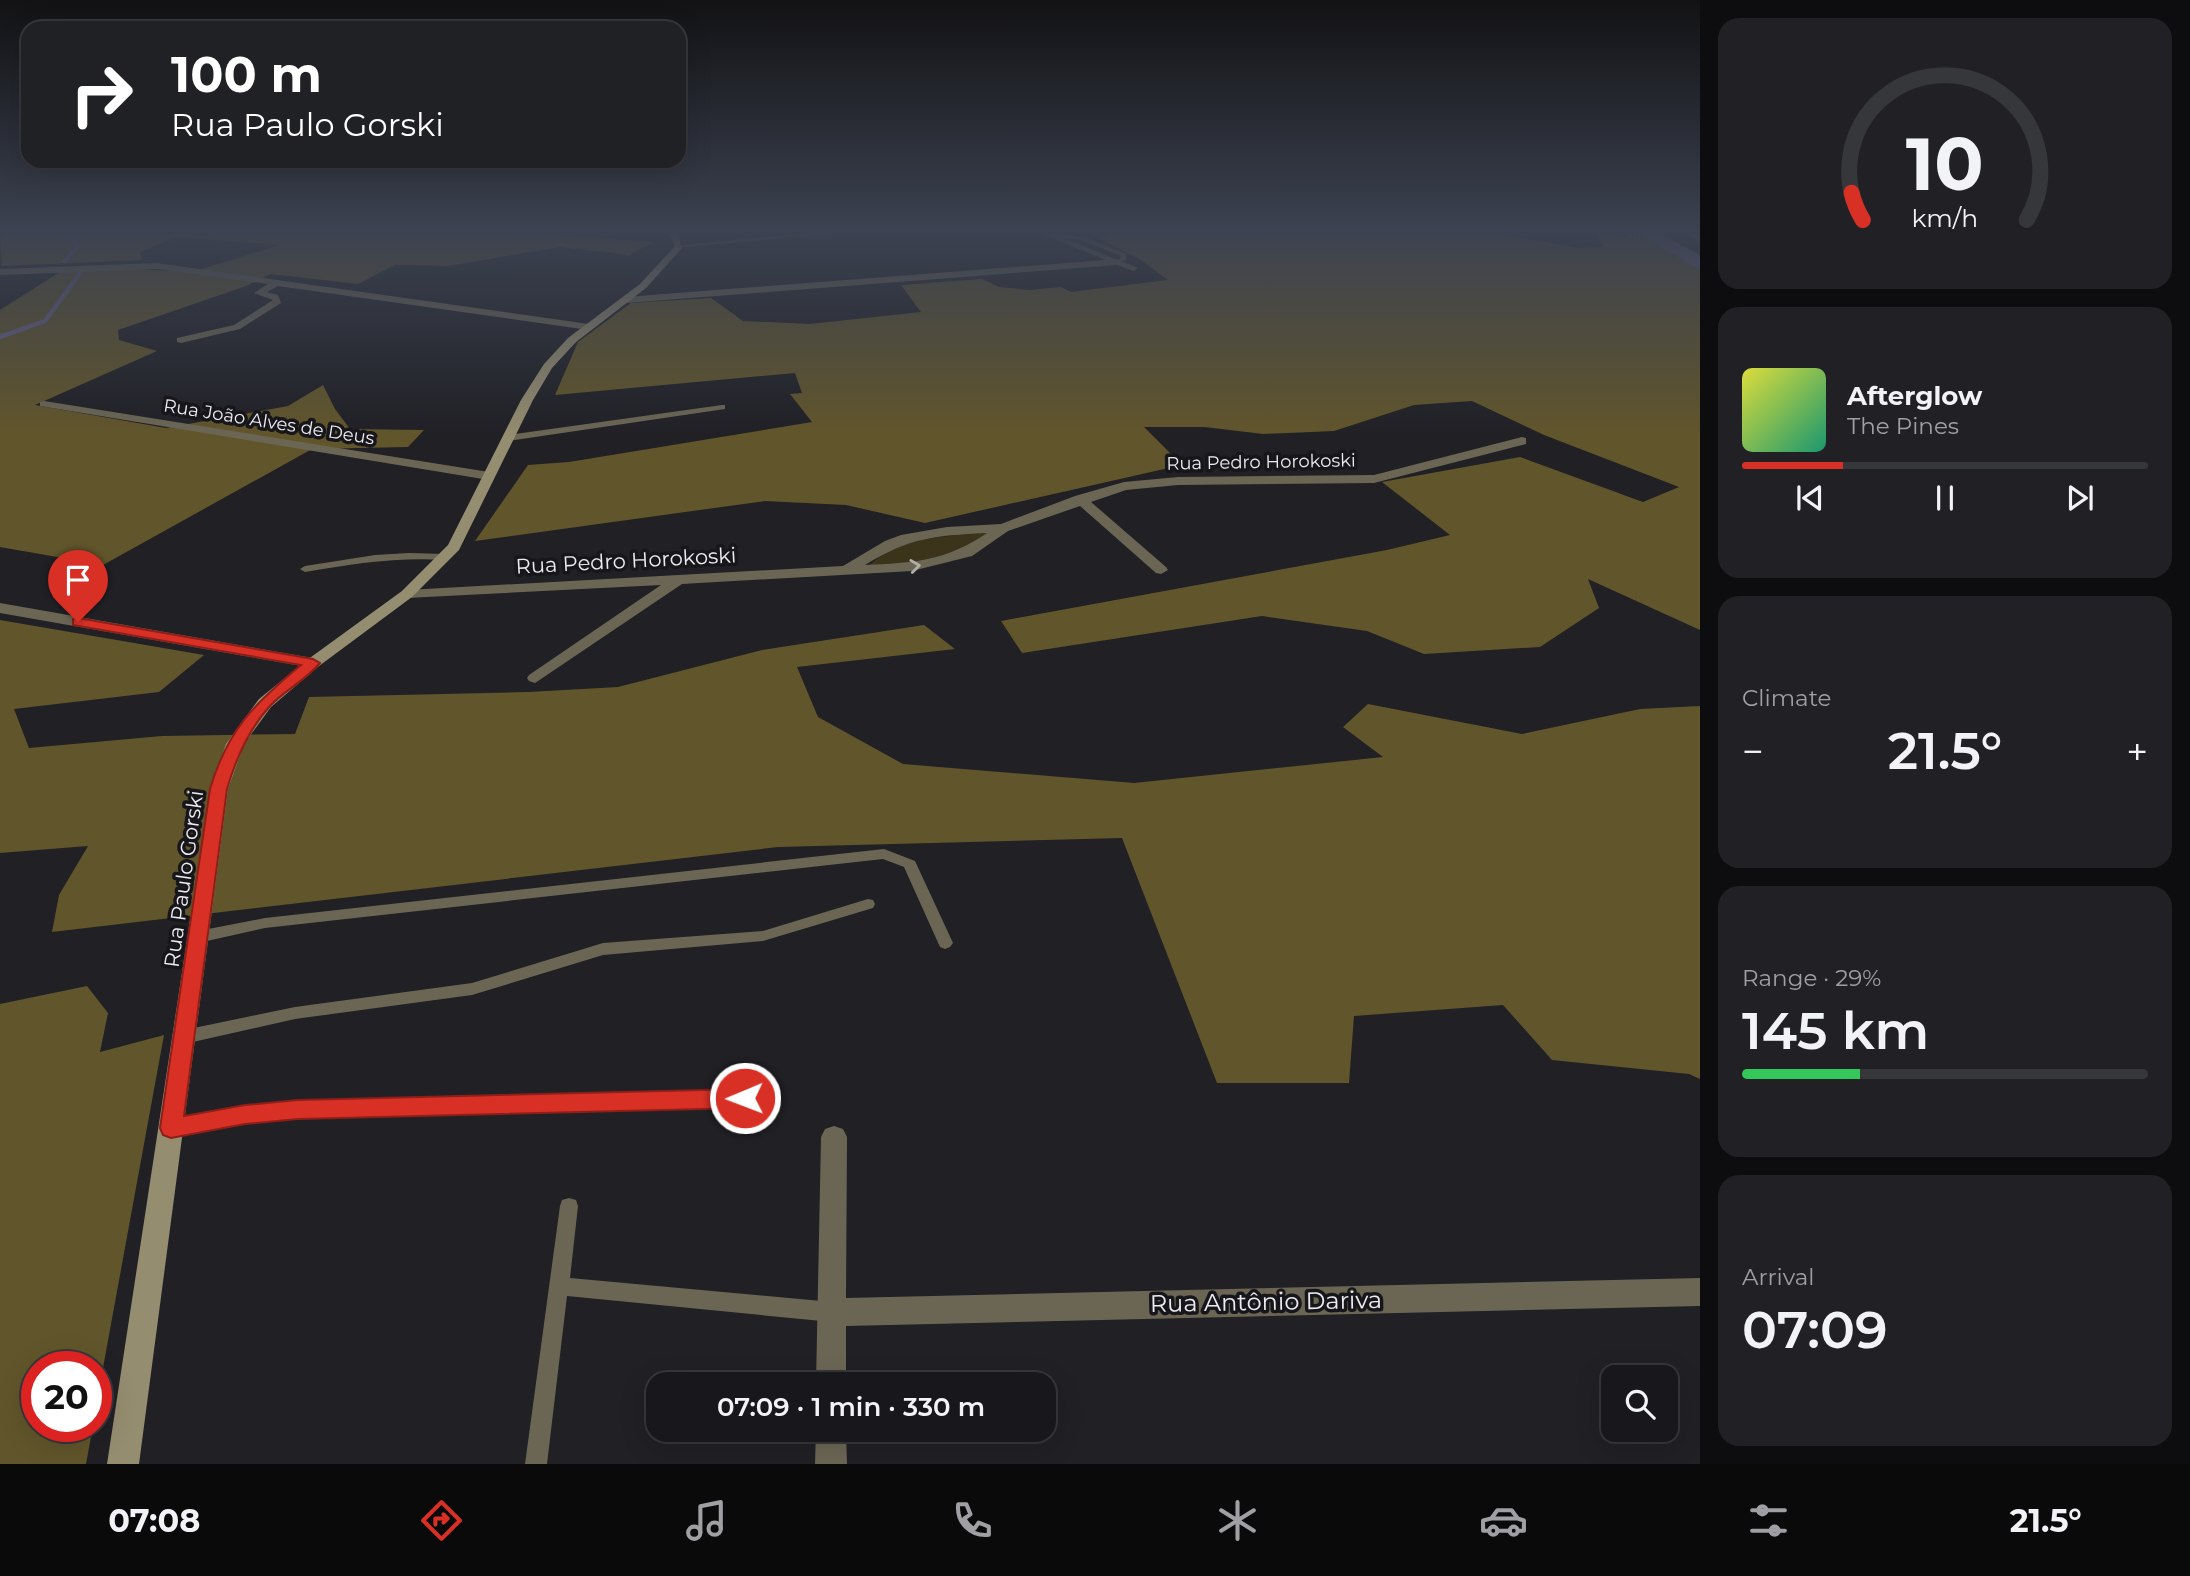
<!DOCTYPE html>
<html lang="en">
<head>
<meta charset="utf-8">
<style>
  :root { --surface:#18181c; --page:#212125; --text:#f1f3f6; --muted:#9fa0a3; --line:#36373b; --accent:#d93025 }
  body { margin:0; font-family:Montserrat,sans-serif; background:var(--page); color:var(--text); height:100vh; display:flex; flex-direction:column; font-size:26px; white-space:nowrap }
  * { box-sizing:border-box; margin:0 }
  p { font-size:23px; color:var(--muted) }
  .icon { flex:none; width:38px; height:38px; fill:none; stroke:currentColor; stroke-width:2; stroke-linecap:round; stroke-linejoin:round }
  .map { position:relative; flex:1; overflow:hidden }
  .side { display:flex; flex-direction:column; gap:18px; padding:18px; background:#0d0d0f; width:490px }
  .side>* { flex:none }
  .guide { position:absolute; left:21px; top:21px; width:665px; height:147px; border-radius:21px; box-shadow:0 7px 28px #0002,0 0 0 2px var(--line); background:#202124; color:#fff; overflow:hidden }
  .buttons { position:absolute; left:1601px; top:1365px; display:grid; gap:14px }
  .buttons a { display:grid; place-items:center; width:77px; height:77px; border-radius:14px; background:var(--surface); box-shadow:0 7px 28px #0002,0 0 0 2px var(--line); font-size:35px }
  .speed { position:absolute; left:21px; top:1351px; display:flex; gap:14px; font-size:35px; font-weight:700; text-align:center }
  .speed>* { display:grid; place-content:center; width:91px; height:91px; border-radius:50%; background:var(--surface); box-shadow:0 7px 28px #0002,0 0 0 2px var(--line); line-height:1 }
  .speed .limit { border:10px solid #d22; background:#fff; color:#111 }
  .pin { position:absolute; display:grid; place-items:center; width:60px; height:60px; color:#fff; margin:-72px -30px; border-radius:50% 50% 50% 0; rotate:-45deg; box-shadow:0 0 7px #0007 }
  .pin .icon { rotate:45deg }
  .me { position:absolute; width:77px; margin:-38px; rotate:269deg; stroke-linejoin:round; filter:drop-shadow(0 0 5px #0008) }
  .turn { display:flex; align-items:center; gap:24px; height:147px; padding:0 35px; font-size:32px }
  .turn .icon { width:91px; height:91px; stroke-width:2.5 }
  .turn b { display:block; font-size:49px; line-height:60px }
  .big { font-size:52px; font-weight:600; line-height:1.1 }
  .side .tile { flex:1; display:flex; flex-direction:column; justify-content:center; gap:10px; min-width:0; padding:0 24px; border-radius:21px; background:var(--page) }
  .side .dial { align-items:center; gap:0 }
  .dial svg { height:182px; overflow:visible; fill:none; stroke:var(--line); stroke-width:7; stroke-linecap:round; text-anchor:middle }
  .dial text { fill:var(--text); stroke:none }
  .song { display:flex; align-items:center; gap:21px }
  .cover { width:84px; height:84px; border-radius:10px; background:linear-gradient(135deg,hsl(60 70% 55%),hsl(160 70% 35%)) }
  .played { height:7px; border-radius:4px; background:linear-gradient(90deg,var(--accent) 25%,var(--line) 25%) }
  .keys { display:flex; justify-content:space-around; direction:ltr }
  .heat { display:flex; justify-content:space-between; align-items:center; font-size:38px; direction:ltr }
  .charge { height:10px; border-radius:5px; background:linear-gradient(90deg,#34c759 29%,var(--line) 0) }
  .trip { position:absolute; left:646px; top:1372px; width:410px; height:70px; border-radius:21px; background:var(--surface); box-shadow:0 7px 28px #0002,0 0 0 2px var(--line); font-weight:600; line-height:70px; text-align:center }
  .dock { display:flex; height:112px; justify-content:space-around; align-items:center; background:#0a0a0b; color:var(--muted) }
  .dock .icon { width:49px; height:49px }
  .dock .active { color:var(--accent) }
  .dock b { font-size:32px; color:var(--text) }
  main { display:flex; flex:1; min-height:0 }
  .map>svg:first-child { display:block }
  .green { fill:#3b341b }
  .forest { fill:#61552b }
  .water { fill:#69628a }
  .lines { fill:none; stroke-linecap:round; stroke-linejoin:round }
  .stream { stroke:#69628a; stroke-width:4.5 }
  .path { stroke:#86868a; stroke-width:2.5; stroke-dasharray:2.5 2; stroke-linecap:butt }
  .lane { fill:#6b6654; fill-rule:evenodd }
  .street { fill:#6b6654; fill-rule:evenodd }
  .secondary { fill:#958d70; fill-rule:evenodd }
  .oneway { stroke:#b2afa9 }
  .route { fill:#d93025; stroke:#8d1f18; stroke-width:2 }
  .labels { text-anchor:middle; stroke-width:7; stroke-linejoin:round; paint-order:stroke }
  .far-street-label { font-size:18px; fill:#ecebef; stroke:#17161b }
  .street-label { font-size:21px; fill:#ecebef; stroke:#17161b }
  .near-street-label { font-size:24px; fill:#ecebef; stroke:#17161b }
</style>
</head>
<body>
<main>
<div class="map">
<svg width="1700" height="1464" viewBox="0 0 1700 1464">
  <rect width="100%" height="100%" fill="#202025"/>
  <path class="green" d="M987 533C951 560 911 563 868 566 901 537 944 536 987 533Z"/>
  <path class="forest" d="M4 230H542L560 235 654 242 629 255 559 247 448 266 395 265 358 284 271 274 246 286 118 330 119 340 157 351 35 405 166 428 288 406 323 385 335 409 350 429 424 430 408 447 312 449 103 565 0 547V310L60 272 94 267 192 272 280 245 177 237 140 252 142 260 2 266 0 238Z
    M1113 230H1473L1580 248 1603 247 1595 233 1650 238 1700 270V630L1588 579 1599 608 1540 647 1424 654 1367 631 1262 616 1022 653 1001 621 1387 550 1450 535 1382 482 1520 457 1643 502 1679 487 1544 435 1472 401 1414 405 1334 431 1263 434 1205 427H1144L1182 465 925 523 846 505 765 501 475 541 528 465 569 462 812 422 790 394 802 393 795 373 555 395 578 342 631 303 711 298 743 321 810 324 921 312 901 285 982 279 999 287 1030 290 1061 287 1071 292 1168 280 1141 260 1101 239Z
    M0 620 204 655 159 692 14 709 29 748 162 736 295 734 309 697 528 692 618 687 762 650 924 625 955 649 797 667 818 717 903 764 1134 783 1383 757 1343 727 1368 704 1522 734 1640 709 1700 706V1079L1689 1074 1552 1060 1503 1005 1354 1016 1349 1083H1217L1122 838 778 847 52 932 59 895 88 846 0 853Z
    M87 986 108 1013 100 1052 164 1035 96 1406V1367H37V1426H93L86 1464H0V1004Z"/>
  <path class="water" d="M1632 230H1653L1700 255V270Z"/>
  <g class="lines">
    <path class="stream" d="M65 261 78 245 67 235 69 230
      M0 337 45 321 80 273"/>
    <path class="path" d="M1629 235 1669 238"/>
    <path class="lane" d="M1052 234 1084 237 1126 254V260L1115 263V261L1120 259 1121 256 1081 240 1050 237Z
      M722 405H725V409L508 441 504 438 508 435Z
      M409 553 445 554 450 557 445 560C397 557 352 564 305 572L300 569 305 566 375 555Z
      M884 849 915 861 953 943 950 947 945 949 940 947 904 867 883 859 265 928 198 943 193 941 191 937 193 933 198 931 265 918Z
      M868 899 873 900 875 904 873 908 763 941 603 955 472 995 295 1019 184 1044 178 1042 176 1037 178 1032 184 1030 295 1007 472 983 603 943 763 931Z
      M745 1091 751 1093 754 1098 751 1103 745 1105 297 1117 245 1122 171 1136 165 1133 162 1128 165 1123 171 1120 245 1108 297 1103Z
      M569 1198 576 1200 578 1206 570 1278 832 1302 839 1305 842 1312 839 1319 832 1322 567 1296 547 1464H525L560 1206 562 1200Z"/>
    <path class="street" d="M834 230H864L679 248 675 246Z
      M1032 230H1043L1138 268 1134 271 1117 265 626 303 621 300 626 297 1106 260Z
      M1568 230H1615L1618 232 1614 234Z
      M1677 230H1687L1700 236V241Z
      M157 263 589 324 594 327 589 330 278 286 267 292 278 295 281 303 240 329 181 343 177 342V338L234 325 273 300 254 293 268 284 157 269 0 275V269Z
      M44 401 489 472 495 476 489 480 40 406V402Z
      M1522 437 1526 438V444L1374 483 1178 485 1126 490 1091 502 1166 567 1168 570 1161 574 1156 573 1080 506 1008 531 972 556 912 571 682 584 535 683 529 681 527 678 529 675 661 585 407 598 400 594 407 590 843 566 885 541 901 535 947 527 1001 524 1075 496 1124 482 1178 477 1374 475ZM987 533C946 561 913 563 865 565 911 537 934 536 987 533Z
      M0 603 313 658 321 663 313 668 0 613Z
      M834 1126 843 1129 847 1137 846 1298 1700 1278V1306L846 1326V1384H816L821 1137 825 1129Z
      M816 1430H846L847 1464H815Z"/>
    <path class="secondary" d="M668 230H676L682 248 646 288 576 342 552 368 533 400 459 550 412 597 319 666 271 707 244 744 228 789 139 1464H107L210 789 226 744 259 699 307 660 402 591 448 545 521 400 544 364 568 338 640 284 675 246Z"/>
  </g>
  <defs><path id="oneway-chevron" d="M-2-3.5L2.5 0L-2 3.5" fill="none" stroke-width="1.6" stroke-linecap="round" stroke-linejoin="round" transform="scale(1.75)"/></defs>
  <use class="oneway" href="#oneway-chevron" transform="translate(915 566) rotate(-7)"/>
  <linearGradient id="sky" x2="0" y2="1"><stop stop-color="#121214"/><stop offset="0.53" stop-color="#3c4251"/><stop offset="1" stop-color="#3c4251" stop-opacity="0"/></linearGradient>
  <rect width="1700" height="435" fill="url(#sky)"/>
  <path class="route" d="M78 618 313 659 320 663C306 680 285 690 270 706 248 730 236 758 227 789L184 1116 245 1105 298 1100 745 1089 753 1092 756 1098 753 1105 745 1108 298 1119 245 1124 171 1138 163 1135 160 1128 210 789C228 729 254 704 301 665L73 625V619Z"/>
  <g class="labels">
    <g class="far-street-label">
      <text transform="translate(269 422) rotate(9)" y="6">Rua João Alves de Deus</text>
      <text transform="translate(1261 462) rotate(-1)" y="6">Rua Pedro Horokoski</text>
    </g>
    <g class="street-label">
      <text transform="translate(626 561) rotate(-3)" y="7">Rua Pedro Horokoski</text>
      <text transform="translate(184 879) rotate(-82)" y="7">Rua Paulo Gorski</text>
    </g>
    <g class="near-street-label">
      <text transform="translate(1266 1302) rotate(-1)" y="8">Rua Antônio Dariva</text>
    </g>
  </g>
</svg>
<div class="buttons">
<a><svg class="icon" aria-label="search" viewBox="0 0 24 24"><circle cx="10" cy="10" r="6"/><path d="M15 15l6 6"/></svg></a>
</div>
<div class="speed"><div class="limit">20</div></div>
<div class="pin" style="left:78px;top:622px;background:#d93025"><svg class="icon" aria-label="arrive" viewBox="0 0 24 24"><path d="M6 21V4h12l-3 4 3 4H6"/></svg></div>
<svg class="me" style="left:745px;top:1098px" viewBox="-20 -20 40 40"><circle r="17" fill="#d93025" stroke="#fff" stroke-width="3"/><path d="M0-11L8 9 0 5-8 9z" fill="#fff"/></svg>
<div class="trip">07:09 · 1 min · 330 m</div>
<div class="guide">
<div class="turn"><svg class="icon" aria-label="right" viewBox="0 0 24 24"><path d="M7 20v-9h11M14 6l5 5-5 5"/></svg><div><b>100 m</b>Rua Paulo Gorski</div></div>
</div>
</div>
<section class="side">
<div class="tile dial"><svg viewBox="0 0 100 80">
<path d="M14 69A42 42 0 1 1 86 69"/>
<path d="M14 69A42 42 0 0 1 9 57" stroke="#d93025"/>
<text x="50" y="56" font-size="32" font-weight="700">10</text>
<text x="50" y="72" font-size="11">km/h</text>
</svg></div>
<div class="tile">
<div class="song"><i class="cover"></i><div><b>Afterglow</b><p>The Pines</p></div></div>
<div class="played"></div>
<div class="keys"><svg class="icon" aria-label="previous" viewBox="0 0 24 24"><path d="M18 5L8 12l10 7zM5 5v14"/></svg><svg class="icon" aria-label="pause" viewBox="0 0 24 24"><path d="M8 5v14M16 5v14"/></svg><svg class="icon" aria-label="next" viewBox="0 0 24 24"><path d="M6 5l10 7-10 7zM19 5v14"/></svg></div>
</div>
<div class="tile"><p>Climate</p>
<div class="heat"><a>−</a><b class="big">21.5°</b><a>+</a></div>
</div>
<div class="tile"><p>Range · 29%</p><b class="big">145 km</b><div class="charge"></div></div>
<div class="tile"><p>Arrival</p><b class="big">07:09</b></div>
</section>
</main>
<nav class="dock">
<b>07:08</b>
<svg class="icon active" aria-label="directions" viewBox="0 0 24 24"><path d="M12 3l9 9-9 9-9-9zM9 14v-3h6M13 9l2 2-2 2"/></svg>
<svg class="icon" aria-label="music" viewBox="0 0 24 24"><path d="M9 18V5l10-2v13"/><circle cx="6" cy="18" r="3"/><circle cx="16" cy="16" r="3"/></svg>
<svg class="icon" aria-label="phone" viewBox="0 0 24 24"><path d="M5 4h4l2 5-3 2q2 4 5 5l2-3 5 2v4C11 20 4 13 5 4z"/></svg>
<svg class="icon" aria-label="climate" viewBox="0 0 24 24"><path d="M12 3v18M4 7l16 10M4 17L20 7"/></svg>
<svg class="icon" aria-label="car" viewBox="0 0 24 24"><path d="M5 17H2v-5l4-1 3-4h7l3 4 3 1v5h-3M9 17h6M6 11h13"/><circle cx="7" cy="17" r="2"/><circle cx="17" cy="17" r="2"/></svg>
<svg class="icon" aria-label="filters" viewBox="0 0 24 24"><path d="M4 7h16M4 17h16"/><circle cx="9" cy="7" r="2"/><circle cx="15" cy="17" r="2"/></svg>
<b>21.5°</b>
</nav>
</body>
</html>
